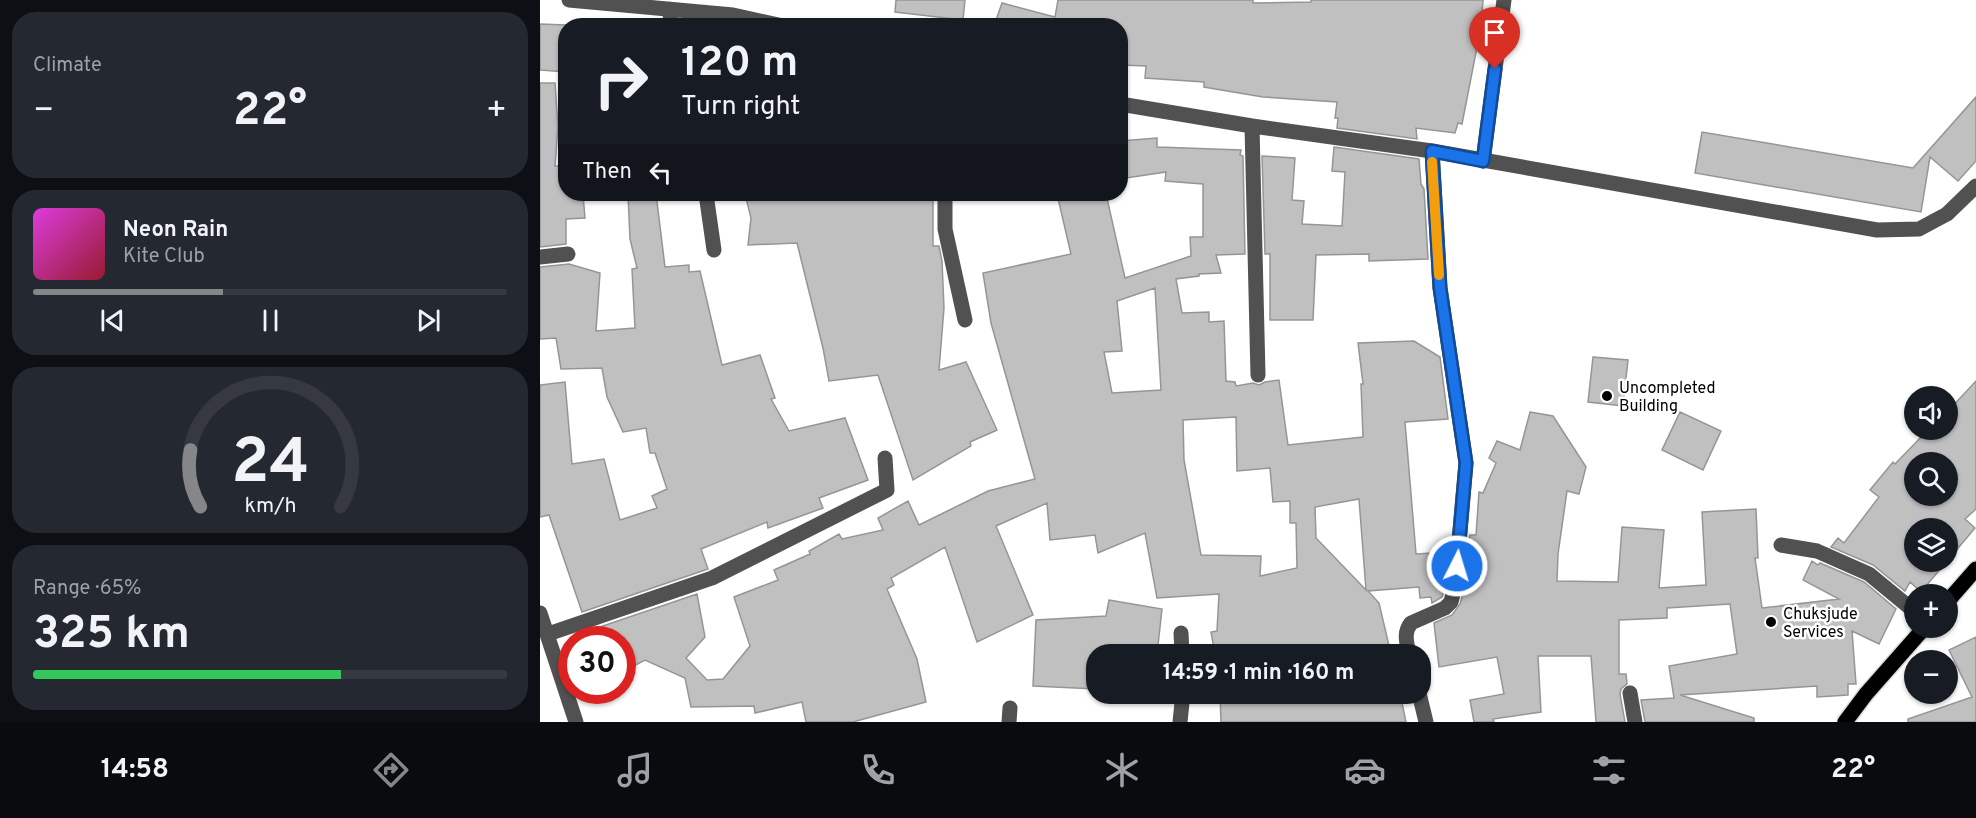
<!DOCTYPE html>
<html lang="en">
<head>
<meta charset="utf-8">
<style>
  :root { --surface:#171b24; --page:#242831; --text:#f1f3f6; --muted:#9ea1a6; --line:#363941; --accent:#858687 }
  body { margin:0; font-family:Overpass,sans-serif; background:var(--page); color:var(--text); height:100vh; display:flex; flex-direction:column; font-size:22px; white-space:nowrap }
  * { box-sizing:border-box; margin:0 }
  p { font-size:20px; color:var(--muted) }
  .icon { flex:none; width:33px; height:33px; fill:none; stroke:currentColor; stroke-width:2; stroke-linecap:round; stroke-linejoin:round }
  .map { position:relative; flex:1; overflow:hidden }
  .side { display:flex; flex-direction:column; gap:12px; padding:12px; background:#0d0f14; width:540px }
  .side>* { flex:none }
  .banner { position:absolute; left:18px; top:18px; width:570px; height:183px; border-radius:24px; box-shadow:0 2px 4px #0004; background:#171b24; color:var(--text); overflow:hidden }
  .fabs { position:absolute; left:1364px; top:386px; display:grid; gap:12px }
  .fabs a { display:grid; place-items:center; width:54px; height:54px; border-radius:50%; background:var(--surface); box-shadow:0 2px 4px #0004; font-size:30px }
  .speed { position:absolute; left:18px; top:626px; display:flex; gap:12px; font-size:30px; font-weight:700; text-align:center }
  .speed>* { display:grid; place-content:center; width:78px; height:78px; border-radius:50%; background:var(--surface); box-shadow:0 2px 4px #0004; line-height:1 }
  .speed .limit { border:9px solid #d22; background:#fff; color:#111 }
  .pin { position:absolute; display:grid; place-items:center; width:51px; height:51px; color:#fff; margin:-62px -26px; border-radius:50% 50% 50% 0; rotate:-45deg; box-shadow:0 0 6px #0007 }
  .pin .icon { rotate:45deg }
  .me { position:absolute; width:66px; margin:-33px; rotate:5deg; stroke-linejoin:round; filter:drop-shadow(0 0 4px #0008) }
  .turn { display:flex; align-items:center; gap:21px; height:126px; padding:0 24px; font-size:27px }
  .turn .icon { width:78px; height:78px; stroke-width:2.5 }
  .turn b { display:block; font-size:42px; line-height:51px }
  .then { display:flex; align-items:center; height:57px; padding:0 24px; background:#0003; gap:12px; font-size:22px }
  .big { font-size:45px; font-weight:700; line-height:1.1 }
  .side .card { flex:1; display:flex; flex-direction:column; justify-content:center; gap:9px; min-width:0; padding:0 21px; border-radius:24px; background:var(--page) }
  .side .dial { align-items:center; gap:0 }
  .dial svg { height:156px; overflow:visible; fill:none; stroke:var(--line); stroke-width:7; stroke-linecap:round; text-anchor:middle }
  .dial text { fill:var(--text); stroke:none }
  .song { display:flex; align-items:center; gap:18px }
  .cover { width:72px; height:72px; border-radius:9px; background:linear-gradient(135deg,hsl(300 70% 55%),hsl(350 70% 35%)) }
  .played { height:6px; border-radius:3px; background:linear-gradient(90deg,var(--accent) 40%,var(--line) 40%) }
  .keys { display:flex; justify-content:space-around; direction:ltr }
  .heat { display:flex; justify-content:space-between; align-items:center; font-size:33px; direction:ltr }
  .charge { height:9px; border-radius:4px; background:linear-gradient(90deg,#34c759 65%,var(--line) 0) }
  .trip { position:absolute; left:546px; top:644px; width:345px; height:60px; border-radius:24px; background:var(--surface); box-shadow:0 2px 4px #0004; font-weight:700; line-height:60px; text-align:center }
  .dock { display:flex; height:96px; justify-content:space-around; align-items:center; background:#090b0e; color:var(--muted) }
  .dock .icon { width:42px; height:42px }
  .dock .on { color:var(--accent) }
  .dock b { font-size:27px; color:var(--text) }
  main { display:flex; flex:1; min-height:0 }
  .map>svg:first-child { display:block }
  .building { fill:#c0c0c0; stroke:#959595; stroke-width:1.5; fill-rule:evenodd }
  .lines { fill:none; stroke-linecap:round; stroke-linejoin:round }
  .major-casing { stroke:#dbdbdb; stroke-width:18 }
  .minor { stroke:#515151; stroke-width:15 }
  .major { stroke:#000; stroke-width:15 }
  .route-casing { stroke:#114b97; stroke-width:15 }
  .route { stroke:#1a73e8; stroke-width:10 }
  .slow { stroke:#f59e0b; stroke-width:10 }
  .poi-dot { fill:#000; stroke:#fff; stroke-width:2 }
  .labels { text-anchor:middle; stroke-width:5; stroke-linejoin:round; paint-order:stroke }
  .poi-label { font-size:16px; fill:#000; stroke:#fff; text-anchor:start }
</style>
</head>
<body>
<main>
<section class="side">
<div class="card"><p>Climate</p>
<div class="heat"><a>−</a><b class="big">22°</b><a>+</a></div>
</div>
<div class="card">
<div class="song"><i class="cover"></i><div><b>Neon Rain</b><p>Kite Club</p></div></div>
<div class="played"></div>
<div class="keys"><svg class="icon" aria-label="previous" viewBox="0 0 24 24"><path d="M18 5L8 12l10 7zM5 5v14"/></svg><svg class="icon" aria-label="pause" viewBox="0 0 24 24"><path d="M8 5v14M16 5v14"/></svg><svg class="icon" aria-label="next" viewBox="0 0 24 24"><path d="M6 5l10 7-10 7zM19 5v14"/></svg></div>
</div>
<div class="card dial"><svg viewBox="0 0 100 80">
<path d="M14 69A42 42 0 1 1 86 69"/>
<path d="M14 69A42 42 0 0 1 9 40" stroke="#858687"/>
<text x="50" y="56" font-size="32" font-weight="700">24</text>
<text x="50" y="72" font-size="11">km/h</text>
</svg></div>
<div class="card"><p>Range · 65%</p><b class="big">325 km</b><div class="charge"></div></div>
</section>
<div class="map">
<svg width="1436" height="722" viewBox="0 0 1436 722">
  <rect width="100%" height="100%" fill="#fff"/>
  <path class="building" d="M356 0H425L423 20 355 12Z
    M518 0H713V3L771 2V0H943L941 27 922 124 918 123 915 133 876 128 877 139 797 128 798 118H795L797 102 723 97 664 87V82L605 78 606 66 580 65V26H454L462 3 515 17Z
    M0 24 26 25V72L0 70Z
    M0 83H15L18 127 15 166H26V194H43L45 218 26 219V244L0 247Z
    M1436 97V161L1418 181 1390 157 1381 212 1155 173 1162 132 1373 168Z
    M617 138V147L701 150 700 155 703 156 705 254 676 255 681 273 659 274V276L636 279 642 313 669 312V322L684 321 686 381 695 382 696 386 713 383 719 385 725 382 739 380 748 445 823 437 821 384H823L818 343 874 341 900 357 908 419 865 422 876 554 908 552 905 584 902 597 892 603 891 597 880 598 879 587 828 591 839 603 851 654H675L671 632 677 631 679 594 617 598 605 533 558 553 555 535 510 540 507 503 456 526 493 615 437 642 405 547 351 578 354 585 347 589 377 659 386 702 313 722H266L262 702 215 713 214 706 151 707 145 678 105 660 82 672V639H50L48 631 157 594 165 637 146 658 167 680 183 679 210 646 194 597 238 580 234 570 270 554 269 551 299 534 302 539 343 530 338 518 368 501 379 525 448 491 495 479 451 323 443 273 531 254 517 194H566L585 278 651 256 650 237H663V184L625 181 626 172 580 179V141ZM615 288 621 390 572 393 564 352 582 351 577 301ZM696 417 697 471 730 468 733 502 750 501V523H756L757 568 720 576 721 556 661 555 644 460 643 420ZM819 499 826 590 776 538 775 507Z
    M794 147 879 159 881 184 884 189 888 259 829 261V254L776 255 773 320H730V254H725L722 156 755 158 752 200 764 201 762 224 802 226 805 172 792 171Z
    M88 194H116L125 267 149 265V272L160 271 182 365 220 355 235 398 231 399 249 431 305 418 328 480 279 498 283 508 228 528 227 522 161 549 168 569 42 612 9 515 0 517V385L25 382 32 464 64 459 80 520 117 508 112 496 127 489 115 453H110L106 428 83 432 67 397 62 368 21 369 16 338 0 339V267L29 264 60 273 56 331 95 328 92 269 97 268 90 239Z
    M205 194H393V246H399L402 261 404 308 399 370 426 362 457 430 430 442 431 446 373 480 338 375 289 381 283 348 257 243 208 245 211 218Z
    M1053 357 1088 360 1083 406 1048 402Z
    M1436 381V509L1425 519 1435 528 1381 592 1370 582 1365 591 1333 565 1291 547 1298 538 1304 543 1339 497 1330 490 1353 462 1355 464 1387 431 1407 429V412ZM1374 462H1407V495H1374ZM1374 528H1407V561H1374Z
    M990 412 1013 416 1046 467 1039 494 1027 491 1018 554 1017 581 1078 582 1082 527 1124 530 1119 588 1166 585 1162 512 1216 509 1218 558H1215L1222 608 1299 599 1263 580 1272 561 1278 565 1280 563 1324 582 1356 609 1339 644 1312 631 1316 684H1308V695L1277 697V686L1140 695 1214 718V722H1105L1101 700 1134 698 1129 666 1197 654 1190 604 1127 608V618L1079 620V674H1086L1087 684 1081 689 1080 694 1085 722H1056L1051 656H998L1001 712 953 719 954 722H934L930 700 964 694 957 657 899 667 894 623 912 615 920 604 925 587 929 539 930 535H936L939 492 943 493 956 463 949 458 957 441 980 450Z
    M1140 412 1181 431 1163 470 1122 450Z
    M569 600 622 609 617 654H556V689L493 686 496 620 566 616Z
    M1436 637V722H1368V719L1432 697 1409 650Z
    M680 693H860L866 722H681Z"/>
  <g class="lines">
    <defs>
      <path id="major" d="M1407 602 1436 569
        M1305 722 1326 694 1385 627"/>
    </defs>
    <use href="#major" class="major-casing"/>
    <path class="minor" d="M29 0 193 15 243 26
      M129 9 132 26
      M580 104 712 126 892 151 1337 230 1379 229 1407 214 1436 186
      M712 126 718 375
      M943 161 964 0
      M166 194 174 250
      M405 194V229L425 320
      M0 257 28 254
      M1241 545 1277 551 1329 574 1374 611
      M0 613 36 722
      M641 633 642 654
      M8 634 172 578 347 490 345 458
      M869 654C867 643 863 633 871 623L905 608 911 602 915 586 926 463 900 288 892 151
      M879 693 886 722
      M1090 693 1095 722
      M469 722 470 708
      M640 722 643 693"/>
    <use href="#major" class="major"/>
  </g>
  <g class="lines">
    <defs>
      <path id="route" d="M917 566 926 463 900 288 892 151 943 161 955 69"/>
    </defs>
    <use href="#route" class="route-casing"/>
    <use href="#route" class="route"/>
    <path class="slow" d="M892 162 899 275"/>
  </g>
  <g class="poi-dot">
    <circle cx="1067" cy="396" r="6"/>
    <circle cx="1231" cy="622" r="6"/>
  </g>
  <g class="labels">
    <g class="poi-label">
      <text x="1079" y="393">Uncompleted<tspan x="1079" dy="18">Building</tspan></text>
      <text x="1243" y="619">Chuksjude<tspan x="1243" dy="18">Services</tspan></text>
    </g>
  </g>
</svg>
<div class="fabs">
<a><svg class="icon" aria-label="sound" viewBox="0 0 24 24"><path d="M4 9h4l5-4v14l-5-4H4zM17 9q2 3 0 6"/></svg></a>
<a><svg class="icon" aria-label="search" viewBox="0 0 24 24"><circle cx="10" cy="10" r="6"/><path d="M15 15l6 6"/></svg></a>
<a><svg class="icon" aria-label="layers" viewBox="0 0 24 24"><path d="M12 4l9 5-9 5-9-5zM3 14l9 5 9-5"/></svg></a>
<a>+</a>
<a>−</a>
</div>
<div class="speed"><div class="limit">30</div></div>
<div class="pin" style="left:955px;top:69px;background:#d93025"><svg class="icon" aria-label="arrive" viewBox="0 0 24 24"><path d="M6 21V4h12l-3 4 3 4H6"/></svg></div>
<svg class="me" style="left:917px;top:566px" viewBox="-20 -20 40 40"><circle r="17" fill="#1a73e8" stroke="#fff" stroke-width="3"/><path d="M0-11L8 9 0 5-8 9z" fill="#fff"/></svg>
<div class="trip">14:59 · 1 min · 160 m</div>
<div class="banner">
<div class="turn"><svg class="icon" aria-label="right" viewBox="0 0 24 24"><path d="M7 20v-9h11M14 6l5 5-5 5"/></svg><div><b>120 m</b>Turn right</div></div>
<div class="then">Then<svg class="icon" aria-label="left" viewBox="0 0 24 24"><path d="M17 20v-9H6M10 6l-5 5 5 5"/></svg></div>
</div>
</div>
</main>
<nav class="dock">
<b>14:58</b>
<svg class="icon on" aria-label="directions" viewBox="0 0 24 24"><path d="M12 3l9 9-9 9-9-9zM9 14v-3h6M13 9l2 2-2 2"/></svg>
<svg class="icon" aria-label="music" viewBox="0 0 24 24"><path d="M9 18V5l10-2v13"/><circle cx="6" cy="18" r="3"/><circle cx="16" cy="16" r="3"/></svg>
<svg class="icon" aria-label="phone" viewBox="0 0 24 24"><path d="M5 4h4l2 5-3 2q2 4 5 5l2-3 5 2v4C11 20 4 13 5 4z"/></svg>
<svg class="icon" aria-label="climate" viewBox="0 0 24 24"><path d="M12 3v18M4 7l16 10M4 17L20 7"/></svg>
<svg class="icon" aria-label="car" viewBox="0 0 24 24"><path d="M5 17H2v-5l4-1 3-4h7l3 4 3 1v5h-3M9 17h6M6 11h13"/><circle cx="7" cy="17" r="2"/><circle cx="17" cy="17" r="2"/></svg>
<svg class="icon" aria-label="filters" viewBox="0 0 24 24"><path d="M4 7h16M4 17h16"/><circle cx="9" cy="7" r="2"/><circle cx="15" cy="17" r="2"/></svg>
<b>22°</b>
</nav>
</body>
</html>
